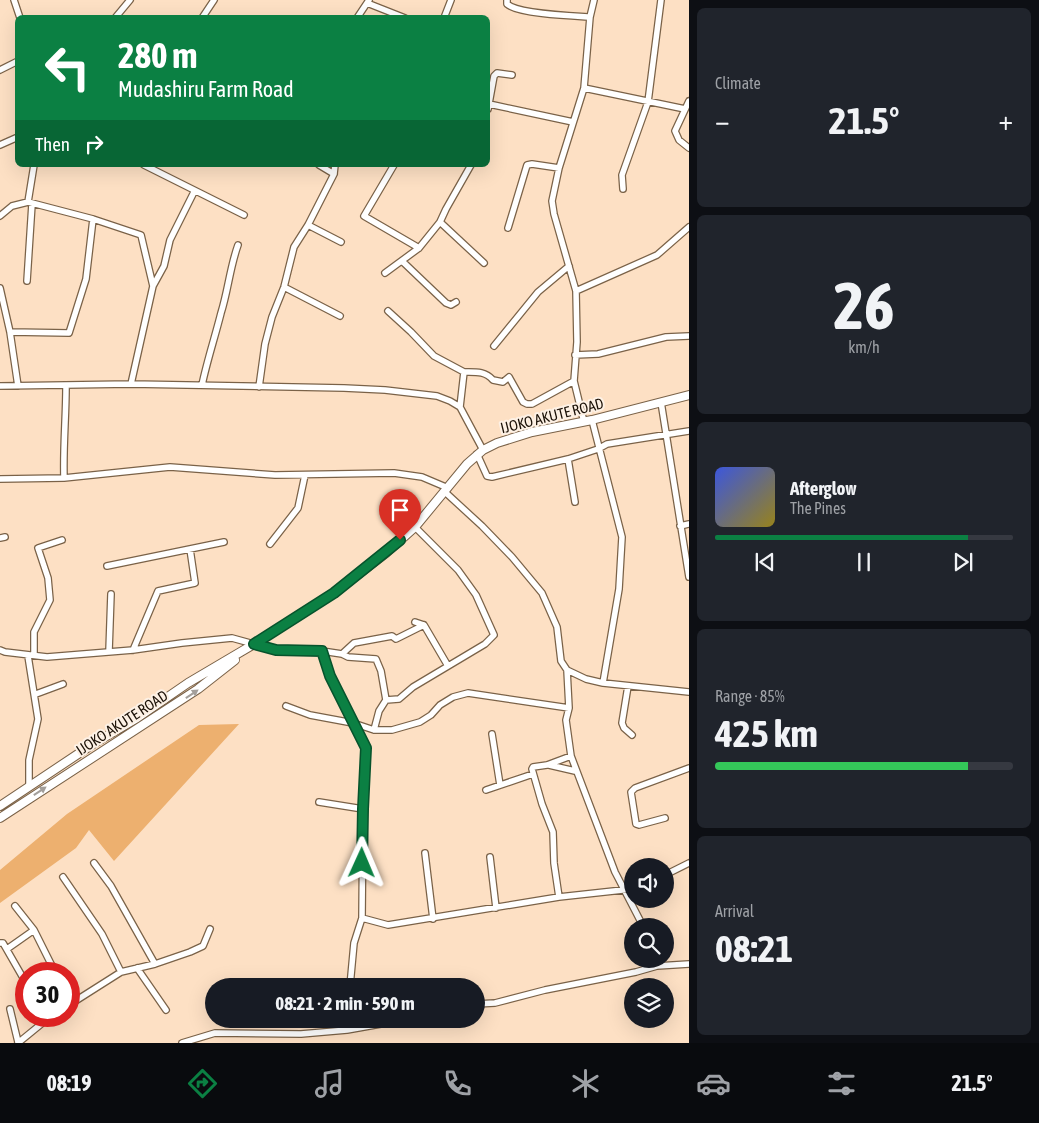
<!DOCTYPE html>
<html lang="en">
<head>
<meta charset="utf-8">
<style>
  :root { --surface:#171b24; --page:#20242c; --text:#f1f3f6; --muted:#9ea1a6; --line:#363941; --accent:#0b8043 }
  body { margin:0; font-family:"Asap Condensed",sans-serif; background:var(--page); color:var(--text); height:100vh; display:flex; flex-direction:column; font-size:19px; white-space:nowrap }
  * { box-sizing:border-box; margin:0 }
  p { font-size:16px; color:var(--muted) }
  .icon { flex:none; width:28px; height:28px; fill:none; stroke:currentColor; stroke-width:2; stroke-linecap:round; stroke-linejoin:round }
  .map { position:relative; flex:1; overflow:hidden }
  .side { display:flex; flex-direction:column; gap:8px; padding:8px; background:#0d0f14; width:350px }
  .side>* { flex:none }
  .banner { position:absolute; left:15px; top:15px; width:475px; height:152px; border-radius:8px; box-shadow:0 5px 20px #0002; background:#0b8043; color:#fff; overflow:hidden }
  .controls { position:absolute; left:624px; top:858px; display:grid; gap:10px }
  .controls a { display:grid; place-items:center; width:50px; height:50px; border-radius:50%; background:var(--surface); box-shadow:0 5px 20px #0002; font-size:25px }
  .speed { position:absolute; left:15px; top:962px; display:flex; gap:10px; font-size:25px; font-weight:700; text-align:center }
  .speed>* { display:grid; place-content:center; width:65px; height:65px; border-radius:50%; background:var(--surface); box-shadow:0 5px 20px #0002; line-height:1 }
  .speed .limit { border:8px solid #d22; background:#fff; color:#111 }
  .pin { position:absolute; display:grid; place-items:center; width:42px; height:42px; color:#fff; margin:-51px -21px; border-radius:50% 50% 50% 0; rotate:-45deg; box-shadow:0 0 5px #0007 }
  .pin .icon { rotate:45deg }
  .me { position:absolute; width:55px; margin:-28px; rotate:1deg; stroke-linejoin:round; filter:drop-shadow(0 0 4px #0008) }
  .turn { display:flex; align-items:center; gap:18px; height:105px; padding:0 20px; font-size:22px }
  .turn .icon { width:65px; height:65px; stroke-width:2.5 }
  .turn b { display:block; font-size:35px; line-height:42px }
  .then { display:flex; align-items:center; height:48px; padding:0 20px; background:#0003; gap:10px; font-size:19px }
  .big { font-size:38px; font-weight:700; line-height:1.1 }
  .side .tile { flex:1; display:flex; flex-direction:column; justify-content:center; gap:8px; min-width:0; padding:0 18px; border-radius:8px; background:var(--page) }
  .side .dial { align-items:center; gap:0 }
  .dial b { font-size:65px; line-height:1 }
  .song { display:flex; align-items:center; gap:15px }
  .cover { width:60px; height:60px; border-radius:8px; background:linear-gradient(135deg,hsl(230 70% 55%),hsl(50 70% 35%)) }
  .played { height:5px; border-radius:2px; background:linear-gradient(90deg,var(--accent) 85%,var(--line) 85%) }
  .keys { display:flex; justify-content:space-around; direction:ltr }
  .heat { display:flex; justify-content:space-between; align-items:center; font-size:28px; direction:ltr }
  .charge { height:8px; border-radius:4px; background:linear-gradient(90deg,#34c759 85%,var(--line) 0) }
  .trip { position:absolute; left:205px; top:978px; width:280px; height:50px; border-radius:25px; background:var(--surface); box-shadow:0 5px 20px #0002; font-weight:700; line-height:50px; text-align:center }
  .menu { display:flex; height:80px; justify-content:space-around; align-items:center; background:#090b0e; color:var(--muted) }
  .menu .icon { width:35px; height:35px }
  .menu .current { color:var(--accent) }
  .menu b { font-size:22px; color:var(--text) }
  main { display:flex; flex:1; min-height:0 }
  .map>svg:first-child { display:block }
  .green { fill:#edb06f }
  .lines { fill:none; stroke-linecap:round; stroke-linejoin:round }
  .minor-casing { stroke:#7a6248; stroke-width:8 }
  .major-casing { stroke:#7a6248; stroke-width:10 }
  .minor { stroke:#fff; stroke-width:5.5 }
  .major { stroke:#fff; stroke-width:8 }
  .oneway { fill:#a39f9b }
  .route-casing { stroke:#07532c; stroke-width:12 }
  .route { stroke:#0b8043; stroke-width:9 }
  .labels { text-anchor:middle; stroke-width:4; stroke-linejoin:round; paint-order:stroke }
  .street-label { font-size:15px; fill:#1a1006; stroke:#fdf1e5 }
</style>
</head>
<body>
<main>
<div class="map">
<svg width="689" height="1043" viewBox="0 0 689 1043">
  <rect width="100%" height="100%" fill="#fde0c4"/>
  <path class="green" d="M239 724 114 861 89 830 76 848 0 903V870L67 814 199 725Z"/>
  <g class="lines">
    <defs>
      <path id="minor" d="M14 0 20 18
        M507 0V4C518 14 573 16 590 17
        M367 3 405 18
        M115 18 130 0
        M202 18 214 0
        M357 18 369 0
        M444 18 451 0
        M0 70 18 61
        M584 88 685 109
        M689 101 675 131 679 140 689 148
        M489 104 573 122
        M488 109 494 76 497 73 512 75
        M0 145 18 137
        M144 165 244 215
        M319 165 334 174
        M394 165 364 216 419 248
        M623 189 622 175 648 102 661 0
        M28 202 34 165
        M0 216 12 206 28 202 93 219 141 235 153 286 131 384
        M440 222 484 263
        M308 225 341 242
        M508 228 527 165 532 164 559 168
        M402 261 446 303 451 305 456 302
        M385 273 419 248 440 222 446 209 471 165
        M27 281 32 204
        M153 286 164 266 170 240 194 192
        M284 287 340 316
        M0 288 10 332 18 386
        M576 291 657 255 689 227
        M388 311 411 332 434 356 464 372 460 407
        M10 332 69 333 86 279 93 219
        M494 346 538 292 569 266
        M575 355 598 354 666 337 689 336
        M464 372C476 372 485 371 493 380L503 382 509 377 523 402 527 404H532L574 381
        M202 385C207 361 215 337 221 313 228 291 230 267 238 245
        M0 386 131 384 344 388 385 390 437 396 450 401 460 407 483 450
        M259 387 265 344 272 317 284 287 294 247 308 225 334 174 335 165
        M661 402 689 577
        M592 420 622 537 619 589 603 683
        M584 422 574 381 577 342 576 291 554 214 552 201 559 168 584 88 590 17 594 0
        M477 454 487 476 492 477 568 459 598 449 607 444 689 431
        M568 459 575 502
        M64 478C63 447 66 417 66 387
        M0 479 64 478 170 467 275 475 394 473 422 477 448 488
        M445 492 482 526 512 557 542 593 557 627 561 661 567 670 586 679 603 683 689 692
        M680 526 689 524
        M0 538 5 537
        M270 544 298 508 305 475
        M107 566 224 542
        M415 622 424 625 448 666
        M0 650 5 652 47 657 133 650 182 643 232 638 276 650 322 651 330 676 366 748 363 809 362 918 354 943 350 986
        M133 650 158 591 195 583 190 549
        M109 651 111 594
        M322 651 342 654 348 657 376 659 381 671 386 700 379 711 374 730
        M342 654 354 643 392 636 396 639 424 625
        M34 655V632L50 600 48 578 38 548 62 540
        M28 656 38 719 29 760V786
        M567 670 569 708 566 720 571 756 615 872 643 926
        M628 686 622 723 624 728 632 735
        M36 694 63 684
        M386 700 399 699 413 687 485 644 494 635 476 595 458 570 415 527
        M286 706 310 715 353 723 374 730H392L420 722 431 715 440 705 453 697 468 693 569 708
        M492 734 500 785
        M549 765 575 771
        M486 790 533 774
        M319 802 363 809
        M665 818 639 825 636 824 631 792 635 788 689 768
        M425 853 433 919
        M490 857 496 908
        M94 863 111 886 155 964
        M665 875 689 863
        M63 877 102 934 121 972
        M559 897 554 863 553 832 542 804 532 769 533 767 547 765 571 756
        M362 918 388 925 559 897 632 889
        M34 930 53 968
        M0 943H3L26 983
        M7 949 34 930 15 906
        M655 959 657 966
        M137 968 166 1010
        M476 1004 495 1003 545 990 636 972 657 966 689 964
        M69 1005 121 972 155 964 190 952 203 946 210 929
        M10 1009 18 1042
        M347 1030 349 1019
        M18 1043 51 1016
        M182 1043 215 1033 301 1034 347 1030 409 1019"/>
      <path id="major" d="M0 806 93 744 137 718 188 683 254 644 334 593 386 553 415 527 467 464 483 450 497 443 532 432 592 420 689 395
        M0 818 198 689 235 660"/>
    </defs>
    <use href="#minor" class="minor-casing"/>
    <use href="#major" class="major-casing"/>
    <use href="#minor" class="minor"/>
    <use href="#major" class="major"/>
  </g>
  <defs><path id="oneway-solid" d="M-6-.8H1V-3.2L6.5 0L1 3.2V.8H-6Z" transform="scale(1.25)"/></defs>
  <g class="oneway">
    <use href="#oneway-solid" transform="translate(192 694) rotate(-34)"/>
    <use href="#oneway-solid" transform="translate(40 791) rotate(-34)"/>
  </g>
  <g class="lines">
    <defs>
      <path id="route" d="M362 863 363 809 366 748 330 676 322 651 276 650 254 644 334 593 400 540"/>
    </defs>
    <use href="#route" class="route-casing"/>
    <use href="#route" class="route"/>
  </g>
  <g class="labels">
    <g class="street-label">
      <text transform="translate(552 416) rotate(-14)" y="5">IJOKO AKUTE ROAD</text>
      <text transform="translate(122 723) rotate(-33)" y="5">IJOKO AKUTE ROAD</text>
    </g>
  </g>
</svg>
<div class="controls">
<a><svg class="icon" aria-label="sound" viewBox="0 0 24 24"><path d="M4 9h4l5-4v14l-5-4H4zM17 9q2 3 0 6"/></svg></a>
<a><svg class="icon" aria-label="search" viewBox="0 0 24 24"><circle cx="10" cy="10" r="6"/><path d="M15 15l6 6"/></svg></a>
<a><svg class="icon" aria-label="layers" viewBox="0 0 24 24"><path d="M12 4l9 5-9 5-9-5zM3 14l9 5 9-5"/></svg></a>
</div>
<div class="speed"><div class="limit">30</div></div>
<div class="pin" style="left:400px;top:540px;background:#d93025"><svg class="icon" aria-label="arrive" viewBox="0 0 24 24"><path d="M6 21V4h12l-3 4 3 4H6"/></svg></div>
<svg class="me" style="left:362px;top:863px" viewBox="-20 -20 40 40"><path d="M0-17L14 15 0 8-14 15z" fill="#0b8043" stroke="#fff" stroke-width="4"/></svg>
<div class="trip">08:21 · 2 min · 590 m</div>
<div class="banner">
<div class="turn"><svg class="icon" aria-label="left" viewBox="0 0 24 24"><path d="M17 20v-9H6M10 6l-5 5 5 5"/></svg><div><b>280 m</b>Mudashiru Farm Road</div></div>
<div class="then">Then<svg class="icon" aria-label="right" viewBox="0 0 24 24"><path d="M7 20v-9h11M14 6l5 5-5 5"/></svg></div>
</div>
</div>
<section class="side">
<div class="tile"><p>Climate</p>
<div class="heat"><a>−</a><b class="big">21.5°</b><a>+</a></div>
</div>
<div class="tile dial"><b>26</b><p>km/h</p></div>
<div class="tile">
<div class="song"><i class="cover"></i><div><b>Afterglow</b><p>The Pines</p></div></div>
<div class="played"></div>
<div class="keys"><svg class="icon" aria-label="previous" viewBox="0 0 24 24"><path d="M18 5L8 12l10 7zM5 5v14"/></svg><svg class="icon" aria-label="pause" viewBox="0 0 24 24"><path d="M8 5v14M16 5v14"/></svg><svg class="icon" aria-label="next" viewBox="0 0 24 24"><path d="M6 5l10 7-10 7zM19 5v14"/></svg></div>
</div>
<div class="tile"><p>Range · 85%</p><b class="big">425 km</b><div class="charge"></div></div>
<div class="tile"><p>Arrival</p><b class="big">08:21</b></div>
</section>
</main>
<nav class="menu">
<b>08:19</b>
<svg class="icon current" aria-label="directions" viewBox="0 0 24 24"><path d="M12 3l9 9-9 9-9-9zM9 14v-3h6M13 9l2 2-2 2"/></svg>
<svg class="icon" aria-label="music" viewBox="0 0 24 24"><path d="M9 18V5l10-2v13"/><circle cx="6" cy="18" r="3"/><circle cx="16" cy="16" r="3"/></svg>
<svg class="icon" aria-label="phone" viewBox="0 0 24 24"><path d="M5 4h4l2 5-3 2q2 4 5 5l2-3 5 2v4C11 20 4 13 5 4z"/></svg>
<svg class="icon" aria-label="climate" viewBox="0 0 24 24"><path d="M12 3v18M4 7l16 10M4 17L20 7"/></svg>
<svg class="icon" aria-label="car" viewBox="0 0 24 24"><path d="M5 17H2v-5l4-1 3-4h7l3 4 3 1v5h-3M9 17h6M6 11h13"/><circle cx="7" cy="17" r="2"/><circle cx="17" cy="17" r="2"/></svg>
<svg class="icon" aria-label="filters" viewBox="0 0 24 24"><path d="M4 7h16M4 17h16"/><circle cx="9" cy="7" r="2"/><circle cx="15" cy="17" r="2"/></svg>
<b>21.5°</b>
</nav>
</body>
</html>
